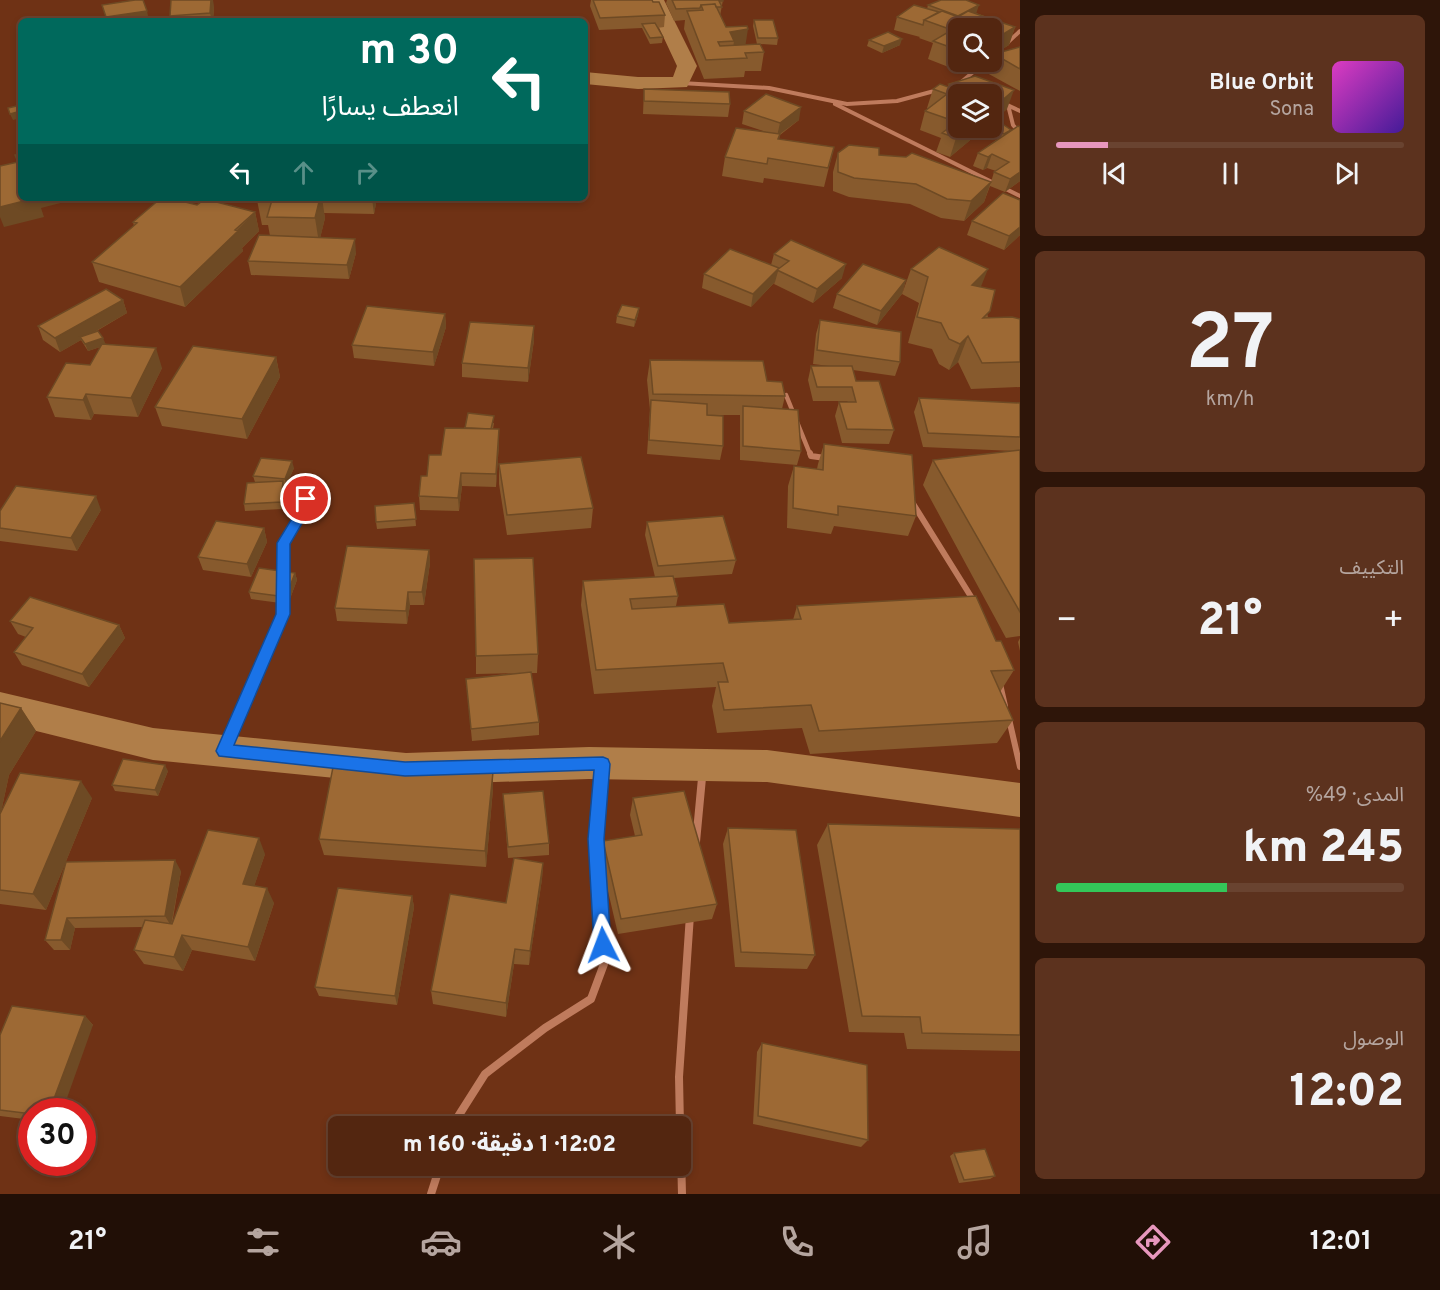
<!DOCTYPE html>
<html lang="ar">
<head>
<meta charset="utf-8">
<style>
  :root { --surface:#532610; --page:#5c321e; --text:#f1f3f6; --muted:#b5a59f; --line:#694330; --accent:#e797bd }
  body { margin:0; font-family:Overpass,"Noto Sans Arabic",sans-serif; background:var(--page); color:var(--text); direction:rtl; height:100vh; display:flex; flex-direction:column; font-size:22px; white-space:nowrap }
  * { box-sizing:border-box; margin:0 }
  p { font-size:20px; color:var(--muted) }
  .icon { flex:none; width:33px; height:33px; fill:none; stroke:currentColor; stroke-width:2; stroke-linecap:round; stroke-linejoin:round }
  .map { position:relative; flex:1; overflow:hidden; direction:ltr }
  .sheet { display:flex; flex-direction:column; gap:15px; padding:15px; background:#2e1509; width:420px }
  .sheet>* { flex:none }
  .hud { position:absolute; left:18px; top:18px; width:570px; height:183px; border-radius:9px; box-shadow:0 3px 9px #0003,0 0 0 2px var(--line); direction:rtl; background:#00695c; color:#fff; overflow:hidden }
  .buttons { position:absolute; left:948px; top:18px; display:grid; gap:12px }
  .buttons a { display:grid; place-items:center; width:54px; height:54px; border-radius:9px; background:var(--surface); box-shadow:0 3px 9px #0003,0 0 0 2px var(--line); font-size:30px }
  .speed { position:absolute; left:18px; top:1098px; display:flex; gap:12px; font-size:30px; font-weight:700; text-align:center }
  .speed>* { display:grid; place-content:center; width:78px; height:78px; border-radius:50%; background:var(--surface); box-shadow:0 3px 9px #0003,0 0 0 2px var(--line); line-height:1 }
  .speed .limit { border:9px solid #d22; background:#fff; color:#111 }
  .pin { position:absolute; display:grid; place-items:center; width:51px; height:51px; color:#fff; margin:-26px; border:3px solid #fff; border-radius:50%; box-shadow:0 2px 6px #0007 }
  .me { position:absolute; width:66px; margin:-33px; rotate:357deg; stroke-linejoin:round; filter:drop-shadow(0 0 4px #0008) }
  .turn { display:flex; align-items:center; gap:21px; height:126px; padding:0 30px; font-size:27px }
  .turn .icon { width:78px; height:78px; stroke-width:2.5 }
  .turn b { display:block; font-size:42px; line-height:51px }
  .lanes { display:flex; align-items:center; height:57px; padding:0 30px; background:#0003; justify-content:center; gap:30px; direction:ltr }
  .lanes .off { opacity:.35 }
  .big { font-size:45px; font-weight:800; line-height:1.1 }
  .sheet .tile { flex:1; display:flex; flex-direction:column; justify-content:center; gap:9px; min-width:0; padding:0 21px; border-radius:9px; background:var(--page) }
  .sheet .dial { align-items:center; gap:0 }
  .dial b { font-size:78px; line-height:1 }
  .song { display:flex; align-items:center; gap:18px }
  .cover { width:72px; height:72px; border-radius:9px; background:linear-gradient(135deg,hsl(310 70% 55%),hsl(260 70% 35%)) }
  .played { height:6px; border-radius:3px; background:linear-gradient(90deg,var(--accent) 15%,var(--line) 15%) }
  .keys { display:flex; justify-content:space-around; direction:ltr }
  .heat { display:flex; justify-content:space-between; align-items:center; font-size:33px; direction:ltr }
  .charge { height:9px; border-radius:4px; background:linear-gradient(90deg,#34c759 49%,var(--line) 0) }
  .trip { position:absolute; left:328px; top:1116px; width:363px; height:60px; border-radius:9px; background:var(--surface); box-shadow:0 3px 9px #0003,0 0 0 2px var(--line); font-weight:800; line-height:60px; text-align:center; direction:rtl }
  .tab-bar { display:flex; height:96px; justify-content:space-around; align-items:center; background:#210f06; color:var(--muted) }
  .tab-bar .icon { width:42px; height:42px }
  .tab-bar .current { color:var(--accent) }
  .tab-bar b { font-size:27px; color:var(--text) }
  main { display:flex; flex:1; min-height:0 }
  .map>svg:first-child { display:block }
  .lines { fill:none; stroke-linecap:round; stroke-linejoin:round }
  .street-far3 { stroke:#bf7b5d; stroke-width:4 }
  .street-far2 { stroke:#bf7b5d; stroke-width:4.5 }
  .street-far1 { stroke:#bf7b5d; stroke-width:6 }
  .street { stroke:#bf7b5d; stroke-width:8 }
  .secondary { fill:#b07e49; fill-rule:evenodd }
  .wall { fill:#875a2d }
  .shaded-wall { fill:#6e4a24 }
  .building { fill:#9d6934; stroke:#6e4a24; stroke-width:1.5 }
  .route { fill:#1a73e8; stroke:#114b97; stroke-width:1.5 }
</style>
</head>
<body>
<main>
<section class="sheet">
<div class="tile">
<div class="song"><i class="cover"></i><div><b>Blue Orbit</b><p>Sona</p></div></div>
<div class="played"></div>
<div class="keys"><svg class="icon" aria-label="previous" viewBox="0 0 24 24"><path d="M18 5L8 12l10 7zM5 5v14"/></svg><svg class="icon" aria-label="pause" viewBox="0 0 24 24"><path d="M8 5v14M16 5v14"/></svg><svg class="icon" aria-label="next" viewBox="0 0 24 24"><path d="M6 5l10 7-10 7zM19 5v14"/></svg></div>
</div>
<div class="tile dial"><b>27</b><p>km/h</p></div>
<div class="tile"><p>التكييف</p>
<div class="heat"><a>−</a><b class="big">21°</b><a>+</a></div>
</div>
<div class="tile"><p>المدى · 49%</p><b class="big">245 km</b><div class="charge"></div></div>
<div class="tile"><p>الوصول</p><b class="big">12:02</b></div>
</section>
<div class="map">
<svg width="1020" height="1194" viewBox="0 0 1020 1194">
  <rect width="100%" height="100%" fill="#6f3215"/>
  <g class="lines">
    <path class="street-far3" d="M1006 44 1020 31
      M681 83 769 88 847 104 897 101 938 90
      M959 84 985 62
      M992 98 1020 111
      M835 104 1020 196
      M1008 105 1013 125 1020 133"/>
    <path class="street-far2" d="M786 395 810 454"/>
    <path class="street-far1" d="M810 453 811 456 825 458
      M912 502 975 603
      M283 580V543L302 512 306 499
      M1000 684 1005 706
      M1009 719 1020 767
      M228 742 283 614V596
      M601 779 602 771
      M702 779V774"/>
    <path class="street" d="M696 842 702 778
      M452 1126 485 1074 545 1028 591 999 604 964 596 839 601 778
      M680 1126 679 1077 690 915
      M681 1154 682 1194
      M431 1194 440 1166"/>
    <path class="secondary" d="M646 0H664L697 66 687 87 638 89 585 84V72L638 77H673L677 66Z
      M0 692 153 728 406 753 589 747 767 750 1020 783V817L767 782 589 779 406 785 153 760 0 722Z"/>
  </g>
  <path class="wall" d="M591 0H652L665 15 664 27 657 28 663 37 662 43 650 44 642 28 599 30 590 6Z
    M667 0H723L720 16 726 27 746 45 757 44 753 26 754 20 778 38 777 45 760 44 764 52 761 71H745L744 77 704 79 684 29 685 20 674 21 666 3Z
    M969 1 976 13 1015 27 1009 45 994 54 1020 47V91L987 73 994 54 992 56V28H958V62H982L964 73 928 59 933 43 919 38 920 37 894 30 897 17 927 9 928 5Z
    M214 6 213 21H171L170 16Z
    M869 40 900 45 882 53 867 46Z
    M949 84 1007 109 950 157 936 152 941 138 920 130 925 111 929 109 927 108 933 89 948 87Z
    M644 89 730 104 728 117 643 114Z
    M744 111 799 120 780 135 779 139 834 147 824 187 764 178 763 183 722 176 725 157 766 132 742 124Z
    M1004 125 1020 181 1005 192 990 186 984 202 964 221 941 218 910 204 849 197 833 191V172L838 153 879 155 991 182 994 172 996 171 987 168 983 170 973 166 978 153 999 138 993 135 995 128Z
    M257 198H377L374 214 324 213 325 218 320 238 356 253 349 279 251 275 248 261 270 236 268 225H262L257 200Z
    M1020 200V235L1004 250 967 235 972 221Z
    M197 205 255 212 259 231 242 248 243 251 185 307 99 282 92 262 134 226 133 222Z
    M774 254 842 278 813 303 774 284 775 282 751 307 702 288 704 274 771 265Z
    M911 269 981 287 988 317 1020 319V387L971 389 958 362 949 370 939 364 932 349 908 343 919 303 902 294Z
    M906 280 902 294 877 325 833 308 837 294Z
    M123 300 127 313 95 332 105 344 162 368 138 417 94 414 91 420 55 417 47 397 90 365 100 347 88 351 81 340 60 352 43 340 38 326Z
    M639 308 638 315 634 327 616 323 617 316Z
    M445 314 446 327 434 366 354 358 352 345Z
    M820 320 900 362 895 376 853 370 856 381 894 430 889 444 842 443 835 416 839 402H848L847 401H813L808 380 811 366H829L813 364 816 334Z
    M534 340 528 382 462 377V363Z
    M276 357 280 377 247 439 162 426 155 407Z
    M650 360 767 381 785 396 782 409 801 451 797 465 740 460V415H709L723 446 720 460 647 454 650 410 647 380Z
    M919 398 1020 403V636L1006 638 923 485 933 460 1014 451 923 447 914 412Z
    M494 423 493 429 499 443 496 487 462 486 459 511 420 510 419 496 427 476 441 455 465 428Z
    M824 444 916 516 908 536 834 526 831 534 787 528 788 486 794 466 817 469 818 464Z
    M499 464 593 508 591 528 507 535 499 484Z
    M294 468 286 486H284L282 509 245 511 244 504 255 482 253 476Z
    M414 503 416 526 377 529 376 522Z
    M101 510 77 551 0 541V511Z
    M647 522 736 560 732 574 674 578 678 596 676 606 729 623 793 620 797 606 996 641 1014 670 1000 692 1013 720 997 743 810 754 802 728 717 733 712 706 716 687 594 694 581 605 583 581 655 577 645 535Z
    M264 528 267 542 251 577 203 570 198 557Z
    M429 550 430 563 424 605H410L407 624 337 621 335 608Z
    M295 573 297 580 288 604 251 599 249 592Z
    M10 621 119 625 125 638 89 687 22 665 14 652 26 637 18 634Z
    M1020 638V651L1018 642Z
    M538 654 537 673H531L539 722V735L472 741 466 679 515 673 476 674V656Z
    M21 708 36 731 9 775 1 812 92 798 46 910 0 904V814Z
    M168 771 158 796 115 791 112 785Z
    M493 772V789L486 867 324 855 319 839Z
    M503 794 549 843V855L508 858Z
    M633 798 717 904 712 919 618 934 600 857 603 841 635 836 630 815Z
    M828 824 1020 829V1051L907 1049 904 1033 849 1032 817 845Z
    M728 828 815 955 807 969 735 967 723 844Z
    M265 854 254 886 274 903 255 961 192 950 183 971 144 964 134 950 143 927 75 928 70 950H54L45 940 66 862 181 871 172 924Z
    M543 863 542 879 529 965 514 964 506 1017 433 1004 431 991 506 903Z
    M412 896 414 907 397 1005 319 996 315 987Z
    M85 1016 93 1025 32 1112V1120L0 1116V1035Z
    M762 1043 868 1140 861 1147 753 1124 757 1052Z
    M954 1153 995 1176 990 1179 959 1183 950 1156Z"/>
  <path class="shaded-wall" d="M211 0H213L214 6 213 21H212L210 13Z
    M979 5 975 17 958 16Z
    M147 11 149 21H107L106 17Z
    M1015 27 1009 45 992 56V41Z
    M748 29 745 48 733 49 734 41 730 32Z
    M902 39 900 45 882 53 884 46Z
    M967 62H982L964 73Z
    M1014 90 1007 109 992 122V109Z
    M801 107 799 120 777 136 780 123Z
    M21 111V118L13 120 10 114Z
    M969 128H985L950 157 956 138Z
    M992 154 987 168 983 170 988 157Z
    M1020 172V181L1005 192 1010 179Z
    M991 182 984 202 964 221 971 201Z
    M36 198H80L41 208 44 217 4 227 0 217V207Z
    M320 198H322L325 218 319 243 315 218Z
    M372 198H377L374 214Z
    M255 212 259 231 242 248 243 251 185 307 180 287Z
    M1020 227V235L1004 250 1009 236Z
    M355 239 356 253 349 279 347 265Z
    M846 264 842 278 813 303 817 289Z
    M779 268 775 282 751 307 753 294Z
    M988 269 978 294 972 285Z
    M906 280 902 294 877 325 881 311Z
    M123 300 127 313 82 339 80 337 81 340 60 352 55 338Z
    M639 308 638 315 634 327 635 320Z
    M445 314 446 327 434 366 433 352Z
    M534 326V340L528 382V368Z
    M968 336 958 362 949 370 960 344Z
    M103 338 106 345 88 351 85 344Z
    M156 348 162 368 138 417 131 398Z
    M276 357 280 377 247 439 242 419Z
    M86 394 94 414 91 420 83 400Z
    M499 429V443L496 487V474Z
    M292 461 294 468 286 486 285 479Z
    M461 473 462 486 459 511 458 498Z
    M283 481 284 488 282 509 281 502Z
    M96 496 101 510 77 551 71 538Z
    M264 528 267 542 251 577 247 564Z
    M429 550 430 563 424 605 422 592Z
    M295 573 297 580 288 604 286 597Z
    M408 592 410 605 407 624 406 611Z
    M119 625 125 638 89 687 82 674Z
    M21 708 36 731 9 775 1 812 0 814V741Z
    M165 765 168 771 158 796 155 790Z
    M493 772V789L486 867 485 851Z
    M81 781 92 798 46 910 33 894Z
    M259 838 265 854 250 899 243 884Z
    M175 860 181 871 171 926 165 916Z
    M543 863 542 879 529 965 530 951Z
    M267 888 274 903 255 961 248 947Z
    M412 896 414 907 397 1005 395 996Z
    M67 918 75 928 70 950 61 940Z
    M182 935 192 950 183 971 174 957Z
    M515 949 514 964 506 1017V1003Z
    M85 1016 93 1025 62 1112H49Z"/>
  <path class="building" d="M135 0H143L147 11 106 17 102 5Z
    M171 0H211L210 13 170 16Z
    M593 0H652L653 2H659L665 15 600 18Z
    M672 0H723V1H719L722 7H716L715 4 701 5 700 8 676 9Z
    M941 0H966L979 5 958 16 928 5Z
    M715 4 726 27 747 26 748 29 730 32 734 41 718 42 720 46 760 44 764 52 745 53 747 58 706 60 687 11 703 10 701 5Z
    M914 5 939 12 924 20 923 25 897 17Z
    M942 11 958 17 968 11 1015 27 992 41V28H958V50L933 41 952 30 924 20Z
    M754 20H773L778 38H758Z
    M655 23 663 37 650 38 642 24Z
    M888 32 902 39 884 46 869 40Z
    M1020 47V69L994 54Z
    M975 76 1014 90 992 109V94H958V128H969L956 138 942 133 957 122 925 111 947 94 933 89 940 84 954 89 956 87 949 84Z
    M644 89 729 92 730 104 644 101Z
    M766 94 801 107 780 123 744 111Z
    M21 105V111L10 114 8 108Z
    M1004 125 1011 130 1004 134 995 128Z
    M1018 126 1020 127V172L1010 179 994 172 1009 162 992 154 988 157 978 153Z
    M736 128 780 134 778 139 834 147 828 168 768 158 767 164 725 157Z
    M849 145 879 148V155L906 157 912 153 991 182 971 201 947 199 916 184 854 178 838 172V153Z
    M21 154V198H36L0 207V166L18 162 15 155Z
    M1003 193 1020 200V227L1009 236 972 221Z
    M161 198H169L197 205 205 199 255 212 235 230 238 231 180 287 92 262 137 223 133 222Z
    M257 198H320L315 218 267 217 272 200H257Z
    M259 235 355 239 347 265 248 261Z
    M791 240 846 264 817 289 777 270 789 261 774 254Z
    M939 247 988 269 972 285 995 290 990 311 983 318 1012 317 1020 319V362L982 363 968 336 960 344 949 339 941 323 917 317 928 277 911 269Z
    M730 249 779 268 753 294 704 274Z
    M863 264 906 280 881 311 837 294Z
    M106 289 123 300 55 338 38 326Z
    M622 305 639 308 635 320 617 316Z
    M367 306 445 314 433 352 352 345Z
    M820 320 901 332 900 362 817 350Z
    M470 322 534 326 528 368 462 363Z
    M98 331 103 338 85 344 80 337Z
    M102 344 156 348 131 398 86 394 83 400 47 397 66 363 90 365Z
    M193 346 276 357 242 419 155 407Z
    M650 360 763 361 767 381 782 382 785 396 653 394Z
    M811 366H852L856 381H879L894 430 847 429 839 402H856L852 387H817Z
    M919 398 1020 403V437L928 433Z
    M651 400 707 404V415L723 416V446L649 440Z
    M743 406 798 410 801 451 743 446Z
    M468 413 494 416 491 429 465 428Z
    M445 428 499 429 496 474 461 473 458 498 419 496 421 476H427L429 455H441Z
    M824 444 912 455 916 516 838 506V515L793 508 794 466 823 470Z
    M1020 450V612L933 460Z
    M581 457 593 508 507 515 499 464Z
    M261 458 292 461 285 479 253 476Z
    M283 481 281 502 244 504 247 483Z
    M16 486 96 496 71 538 0 528V511Z
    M414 503 416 519 376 522 375 506Z
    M723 516 736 560 658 566 647 522Z
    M216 521 264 528 247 564 198 557Z
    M347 546 429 550 422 592H408L406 611 335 608Z
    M533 558 538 654 476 656 474 559Z
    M259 568 295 573 286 597 249 592Z
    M673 576 678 596 630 599 632 609 724 604 729 623 801 619 797 606 976 596 996 641H1001L1014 670 991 671 1013 720 819 731 811 705 724 710 718 682H728L723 663 596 670 583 581Z
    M30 597 119 625 82 674 14 652 33 628 10 621Z
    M531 672 539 722 471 729 466 679Z
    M0 703 21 708 0 741Z
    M123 759 165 765 155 790 112 785Z
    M334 762 493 772 485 851 319 839Z
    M20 773 81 781 33 894 0 890V814Z
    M543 791 549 843 508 847 503 794Z
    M684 791 717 904 621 919 603 841 642 835 633 798Z
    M828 824 1020 829V1035L922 1033 920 1017 862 1016Z
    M728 828 796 830 815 955 741 952Z
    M208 830 259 838 243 884 267 888 248 947 182 935 174 957 134 950 145 920 172 924Z
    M514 858 543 863 530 951 515 949 506 1003 431 991 450 894 506 903Z
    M175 860 165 916 67 918 61 940H45L66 862Z
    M338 888 412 896 395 996 315 987Z
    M12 1006 85 1016 49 1112H32V1114L0 1110V1035Z
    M762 1043 867 1065 868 1140 758 1116Z
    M985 1149 995 1176 964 1180 954 1153Z"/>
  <path class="route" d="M306 495 312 499 308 513 290 544V614L234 745 405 762 603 757 608 759 610 764 604 839 611 945 609 951 603 953 597 951 594 945 588 839 594 770 405 776 219 756 216 751 276 614 277 543 296 512 301 496Z"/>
</svg>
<div class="buttons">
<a><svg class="icon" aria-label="search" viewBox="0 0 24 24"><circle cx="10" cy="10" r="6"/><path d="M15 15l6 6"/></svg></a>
<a><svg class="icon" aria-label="layers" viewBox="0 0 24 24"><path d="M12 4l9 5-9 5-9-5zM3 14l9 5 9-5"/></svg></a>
</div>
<div class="speed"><div class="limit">30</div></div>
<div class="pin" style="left:306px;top:499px;background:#d93025"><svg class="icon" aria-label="arrive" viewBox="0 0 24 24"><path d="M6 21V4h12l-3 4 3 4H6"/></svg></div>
<svg class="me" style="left:603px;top:945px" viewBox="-20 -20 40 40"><path d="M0-17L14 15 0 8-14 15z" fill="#1a73e8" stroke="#fff" stroke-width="4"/></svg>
<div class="trip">12:02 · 1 دقيقة · 160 m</div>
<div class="hud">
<div class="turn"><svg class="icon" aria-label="left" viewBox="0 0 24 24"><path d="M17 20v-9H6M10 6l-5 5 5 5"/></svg><div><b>30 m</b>انعطف يسارًا</div></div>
<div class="lanes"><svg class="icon" aria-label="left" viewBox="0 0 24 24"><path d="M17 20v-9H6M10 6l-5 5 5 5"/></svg><svg class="icon off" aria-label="ahead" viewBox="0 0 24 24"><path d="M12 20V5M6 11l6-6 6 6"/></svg><svg class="icon off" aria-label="right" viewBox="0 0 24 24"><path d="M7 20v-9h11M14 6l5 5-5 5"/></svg></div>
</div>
</div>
</main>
<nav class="tab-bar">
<b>12:01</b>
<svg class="icon current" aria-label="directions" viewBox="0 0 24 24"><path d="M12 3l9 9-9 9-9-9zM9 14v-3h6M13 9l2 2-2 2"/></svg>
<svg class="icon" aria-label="music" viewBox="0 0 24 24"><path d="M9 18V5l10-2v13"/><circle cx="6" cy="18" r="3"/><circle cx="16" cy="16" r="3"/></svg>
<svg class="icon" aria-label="phone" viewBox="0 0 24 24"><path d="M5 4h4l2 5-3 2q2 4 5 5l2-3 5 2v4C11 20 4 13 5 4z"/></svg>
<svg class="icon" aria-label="climate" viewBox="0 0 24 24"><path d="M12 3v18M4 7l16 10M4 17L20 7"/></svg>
<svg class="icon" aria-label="car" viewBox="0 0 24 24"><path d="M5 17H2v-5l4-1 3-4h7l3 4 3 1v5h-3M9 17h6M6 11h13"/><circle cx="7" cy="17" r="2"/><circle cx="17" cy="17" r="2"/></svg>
<svg class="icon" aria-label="filters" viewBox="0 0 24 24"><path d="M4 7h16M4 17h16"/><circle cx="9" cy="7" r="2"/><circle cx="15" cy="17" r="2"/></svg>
<b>21°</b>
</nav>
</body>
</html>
